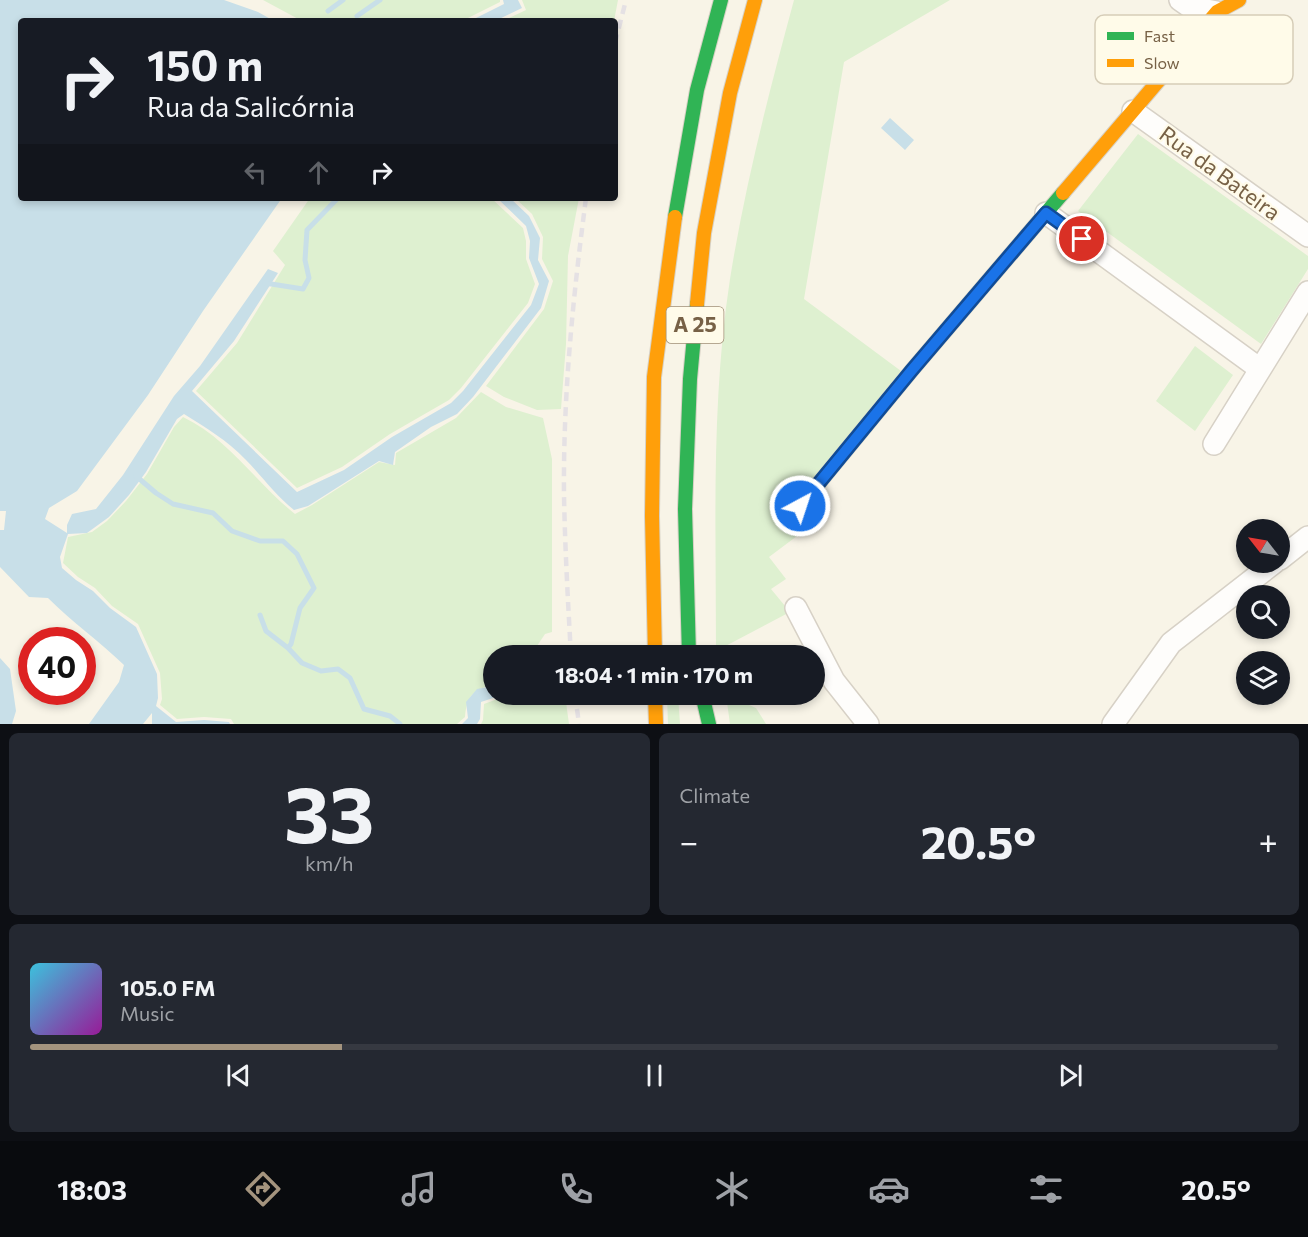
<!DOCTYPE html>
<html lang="en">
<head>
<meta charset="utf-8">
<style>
  :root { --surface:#171b24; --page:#242831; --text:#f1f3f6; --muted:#9ea1a6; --line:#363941; --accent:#a4947e }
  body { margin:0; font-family:Commissioner,sans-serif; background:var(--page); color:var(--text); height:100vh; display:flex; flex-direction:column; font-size:22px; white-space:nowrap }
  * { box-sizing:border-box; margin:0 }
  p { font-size:20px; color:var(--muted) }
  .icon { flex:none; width:33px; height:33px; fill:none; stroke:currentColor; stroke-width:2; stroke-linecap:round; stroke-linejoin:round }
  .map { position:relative; height:724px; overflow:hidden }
  .side { display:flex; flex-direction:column; gap:9px; padding:9px; background:#0d0f14; flex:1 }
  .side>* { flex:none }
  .top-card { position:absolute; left:18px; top:18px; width:600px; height:183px; border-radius:6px; box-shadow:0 3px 9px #0003; background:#171b24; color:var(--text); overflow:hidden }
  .needle { width:39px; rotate:301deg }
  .tools { position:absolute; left:1236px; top:519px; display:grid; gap:12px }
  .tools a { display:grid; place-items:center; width:54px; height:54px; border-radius:50%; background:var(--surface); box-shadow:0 3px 9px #0003; font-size:30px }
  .speed { position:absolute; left:18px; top:627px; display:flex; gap:12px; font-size:30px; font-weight:700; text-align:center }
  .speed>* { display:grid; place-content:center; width:78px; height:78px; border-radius:50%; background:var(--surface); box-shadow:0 3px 9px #0003; line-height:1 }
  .speed .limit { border:9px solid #d22; background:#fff; color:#111 }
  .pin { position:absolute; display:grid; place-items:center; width:51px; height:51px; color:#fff; margin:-26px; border:3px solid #fff; border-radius:50%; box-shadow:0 2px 6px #0007 }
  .me { position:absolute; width:66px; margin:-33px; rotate:40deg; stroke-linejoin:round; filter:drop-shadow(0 0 4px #0008) }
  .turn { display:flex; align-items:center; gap:21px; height:126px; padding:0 30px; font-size:27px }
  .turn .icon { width:78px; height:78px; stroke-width:2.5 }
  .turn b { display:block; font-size:42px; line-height:51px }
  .lanes { display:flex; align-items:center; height:57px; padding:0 30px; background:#0003; justify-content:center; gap:30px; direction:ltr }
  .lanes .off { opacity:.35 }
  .big { font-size:45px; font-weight:700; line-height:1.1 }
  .side .card { flex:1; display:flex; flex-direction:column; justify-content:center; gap:9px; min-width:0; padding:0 21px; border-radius:9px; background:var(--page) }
  .side .dial { align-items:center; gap:0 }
  .dial b { font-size:78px; line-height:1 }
  .song { display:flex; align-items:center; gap:18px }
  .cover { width:72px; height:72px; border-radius:9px; background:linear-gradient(135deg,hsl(190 70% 55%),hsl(300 70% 35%)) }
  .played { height:6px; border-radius:3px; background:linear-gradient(90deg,var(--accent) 25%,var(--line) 25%) }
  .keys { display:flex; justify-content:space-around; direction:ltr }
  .heat { display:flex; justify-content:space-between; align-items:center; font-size:33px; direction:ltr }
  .side .tiles { flex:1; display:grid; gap:9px; grid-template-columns:1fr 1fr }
  .card:last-child { grid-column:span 2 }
  .trip { position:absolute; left:483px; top:645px; width:342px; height:60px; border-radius:30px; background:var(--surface); box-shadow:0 3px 9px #0003; font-weight:700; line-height:60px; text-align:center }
  .tabs { display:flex; height:96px; justify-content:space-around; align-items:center; background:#090b0e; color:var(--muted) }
  .tabs .icon { width:42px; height:42px }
  .tabs .active { color:var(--accent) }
  .tabs b { font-size:27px; color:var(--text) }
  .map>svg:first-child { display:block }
  .green { fill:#def0d0 }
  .water { fill:#c8dfe8 }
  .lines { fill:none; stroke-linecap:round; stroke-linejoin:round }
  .stream { stroke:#c8dfe8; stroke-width:5 }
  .street-casing { stroke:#d7d1c6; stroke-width:24 }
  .fast-casing { stroke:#d7d1c5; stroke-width:16 }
  .slow-casing { stroke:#d7d1c5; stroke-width:16 }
  .street { stroke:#fefdfb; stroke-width:21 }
  .fast { stroke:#30b455; stroke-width:14 }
  .slow { stroke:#ff9f0a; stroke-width:14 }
  .rail { stroke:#e5e1e4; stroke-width:4.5; stroke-dasharray:9 6; stroke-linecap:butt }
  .route-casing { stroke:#114b97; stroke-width:15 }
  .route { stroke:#1a73e8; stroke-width:10 }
  .labels { text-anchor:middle; stroke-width:4.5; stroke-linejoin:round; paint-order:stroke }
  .shield { fill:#fffbe9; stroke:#a08f77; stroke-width:1.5 }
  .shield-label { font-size:21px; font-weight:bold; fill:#776146 }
  .street-label { font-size:22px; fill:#776146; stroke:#fffbe9 }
  .key { fill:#fffbe9; stroke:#d6cdb8; stroke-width:1.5 }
  .key-label { font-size:16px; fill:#776146 }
</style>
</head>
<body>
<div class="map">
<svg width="1308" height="724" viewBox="0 0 1308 724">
  <rect width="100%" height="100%" fill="#f8f4e7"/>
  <path class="green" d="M263 0H500V2L462 21H302Z
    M522 0H618L614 21H503L526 10Z
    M794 0H950L844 62 804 299 901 371 791 512 805 530 769 557 786 579 771 589 790 612 716 651C716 527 711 402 730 279 745 185 769 92 794 0Z
    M1138 134 1308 256V269L1261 344 1078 211Z
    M310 198H491L523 228 526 241V259L535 284 528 303 461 388 449 400 390 434 342 467 297 488 196 391 237 343 285 265 273 251Z
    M515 198H579L568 256 566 344 561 409 537 410 504 397 486 386 544 309 553 281 542 259 543 237 532 214Z
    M1195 346 1233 375 1195 431 1156 401Z
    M481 392 506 407 543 418 552 459V632L545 634 531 655 494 656 493 684C473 691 467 695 465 717L457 724H234L231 719 204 717 177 719 160 705 162 699 160 673 138 624 112 606 95 588 78 577 63 563 68 537 92 532 107 521 126 501 147 474 174 427 183 417C229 439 256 483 295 514L312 505 379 462 395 465 396 453 456 418Z
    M511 694 565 695 569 724H481L483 720 484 704Z
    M667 695H678L680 724H668Z
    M726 695 756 708 766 724H730Z"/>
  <path class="water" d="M0 0H224L258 12 274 21H21V198H282L203 311 148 395 77 491 49 508 45 519 67 533V525L72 514 96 509 123 475 174 396 200 366 268 269 278 273 234 341 192 391 297 492 344 470 392 437 451 403 463 391 531 305 539 284 529 258 530 241 526 226 497 198H510L529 216 540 238 538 260 549 281 541 308 473 397 457 414 431 427 395 452 393 465 379 461 308 506 294 510C275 495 262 476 245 459 228 441 205 427 184 414L177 419 146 472 129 495 109 517 87 533 68 534 60 557 62 568 76 580 93 591 110 608 136 627 157 674 158 698 156 706 176 722 204 720 229 722 230 724H152V713L143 724H89L119 682 124 665C99 641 72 622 48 598L29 597 0 567V530H4L6 511H0Z
    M503 0H518L522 8 495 21H470L504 4Z
    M890 118 914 140 905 150 881 128Z
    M0 658 10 669 16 711 12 724H0Z
    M493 686 494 694 502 695 481 702 480 719 477 724H462L468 718 466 702 477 689Z"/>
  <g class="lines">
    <path class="stream" d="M328 11 343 0
      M357 16 380 0
      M265 283 303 289 309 278 305 260 307 230 338 198
      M136 476 156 493 173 504 213 513 232 531 260 541H283L297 554 314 588 300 608 291 644 288 648
      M260 615 266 631 288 648 302 663 321 671 338 669 350 678 364 709 390 716 400 724"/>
    <defs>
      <path id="street" d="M1180 0 1190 7 1217 12
        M1133 111 1308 236
        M1046 213 1260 369
        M1214 444 1308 292
        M1280 559 1308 537
        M796 608 834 681 868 724
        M1113 724 1171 643 1275 562"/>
      <path id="fast" d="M675 217 697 90 721 0
        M807 518 800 506 912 370 1063 193
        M689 656 685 509 690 379 697 304
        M702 694 709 724"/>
      <path id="slow" d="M1063 193 1217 12 1239 0
        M697 304 704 233 730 93 755 0
        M655 656 652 516 654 377 675 217
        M655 694 656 724"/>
    </defs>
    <use href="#street" class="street-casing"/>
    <use href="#fast" class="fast-casing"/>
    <use href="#slow" class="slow-casing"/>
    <use href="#street" class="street"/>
    <use href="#fast" class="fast"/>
    <use href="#slow" class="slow"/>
    <path class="rail" d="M615 43 626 0
      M571 656C568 602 565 549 564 495 563 396 573 297 586 198
      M575 694 579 724"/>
  </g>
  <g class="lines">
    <defs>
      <path id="route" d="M800 506 912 370 1046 213 1082 239"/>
    </defs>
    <use href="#route" class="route-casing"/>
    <use href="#route" class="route"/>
  </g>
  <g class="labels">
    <rect class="shield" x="666.5" y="307" width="57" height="36" rx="4.5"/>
    <g class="shield-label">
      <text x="695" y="332">A 25</text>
    </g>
    <g class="street-label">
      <text transform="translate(1220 173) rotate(36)" y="8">Rua da Bateira</text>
    </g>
  </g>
  <rect x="1095" y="15" width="198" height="69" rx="9" class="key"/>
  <rect x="1107" y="32" width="27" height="8" fill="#30b455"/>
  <rect x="1107" y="59" width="27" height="8" fill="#ff9f0a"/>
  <g class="key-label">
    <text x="1144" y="42">Fast</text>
    <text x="1144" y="69">Slow</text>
  </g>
</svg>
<div class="tools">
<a><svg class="needle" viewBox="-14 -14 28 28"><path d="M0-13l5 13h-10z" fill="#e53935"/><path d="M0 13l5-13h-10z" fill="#9ea1a6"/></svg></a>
<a><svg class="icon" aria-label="search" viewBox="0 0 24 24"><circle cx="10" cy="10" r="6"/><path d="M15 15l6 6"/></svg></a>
<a><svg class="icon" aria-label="layers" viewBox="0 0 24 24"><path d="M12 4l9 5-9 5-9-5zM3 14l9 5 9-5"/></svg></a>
</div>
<div class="speed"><div class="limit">40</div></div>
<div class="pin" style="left:1082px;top:239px;background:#d93025"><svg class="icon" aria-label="arrive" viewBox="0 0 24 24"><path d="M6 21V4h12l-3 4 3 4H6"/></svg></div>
<svg class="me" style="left:800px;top:506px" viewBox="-20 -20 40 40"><circle r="17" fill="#1a73e8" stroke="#fff" stroke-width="3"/><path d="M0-11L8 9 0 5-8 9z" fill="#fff"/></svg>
<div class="trip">18:04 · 1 min · 170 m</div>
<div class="top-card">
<div class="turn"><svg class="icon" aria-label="right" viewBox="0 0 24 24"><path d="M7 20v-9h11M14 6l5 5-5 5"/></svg><div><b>150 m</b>Rua da Salicórnia</div></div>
<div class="lanes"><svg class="icon off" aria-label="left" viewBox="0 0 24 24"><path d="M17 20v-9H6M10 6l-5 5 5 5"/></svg><svg class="icon off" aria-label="ahead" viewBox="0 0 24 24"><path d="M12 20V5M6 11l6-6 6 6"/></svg><svg class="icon" aria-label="right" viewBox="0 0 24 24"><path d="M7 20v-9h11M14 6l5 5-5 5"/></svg></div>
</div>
</div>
<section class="side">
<div class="tiles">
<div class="card dial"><b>33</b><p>km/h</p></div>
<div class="card"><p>Climate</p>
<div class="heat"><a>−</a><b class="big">20.5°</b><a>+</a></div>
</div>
<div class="card">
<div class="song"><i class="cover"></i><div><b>105.0 FM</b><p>Music</p></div></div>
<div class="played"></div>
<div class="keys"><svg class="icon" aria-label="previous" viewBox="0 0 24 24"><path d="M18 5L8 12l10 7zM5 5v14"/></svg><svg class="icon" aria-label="pause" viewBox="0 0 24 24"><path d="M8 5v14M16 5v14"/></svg><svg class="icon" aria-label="next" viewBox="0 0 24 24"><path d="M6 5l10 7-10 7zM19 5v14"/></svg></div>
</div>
</div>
</section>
<nav class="tabs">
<b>18:03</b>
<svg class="icon active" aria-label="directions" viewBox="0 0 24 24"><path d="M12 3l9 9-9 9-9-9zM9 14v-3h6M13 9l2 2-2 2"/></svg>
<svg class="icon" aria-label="music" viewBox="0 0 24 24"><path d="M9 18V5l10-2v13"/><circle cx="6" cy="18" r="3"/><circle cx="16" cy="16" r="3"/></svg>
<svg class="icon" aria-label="phone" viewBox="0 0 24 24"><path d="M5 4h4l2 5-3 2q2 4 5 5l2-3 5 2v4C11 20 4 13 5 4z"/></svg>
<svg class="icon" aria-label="climate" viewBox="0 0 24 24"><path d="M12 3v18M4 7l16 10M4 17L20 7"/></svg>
<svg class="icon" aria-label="car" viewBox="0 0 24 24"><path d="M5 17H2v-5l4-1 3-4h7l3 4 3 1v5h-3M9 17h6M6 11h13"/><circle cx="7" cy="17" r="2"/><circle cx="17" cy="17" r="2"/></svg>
<svg class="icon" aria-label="filters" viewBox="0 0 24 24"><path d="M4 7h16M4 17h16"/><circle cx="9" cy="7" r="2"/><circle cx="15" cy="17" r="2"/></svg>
<b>20.5°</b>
</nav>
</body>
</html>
